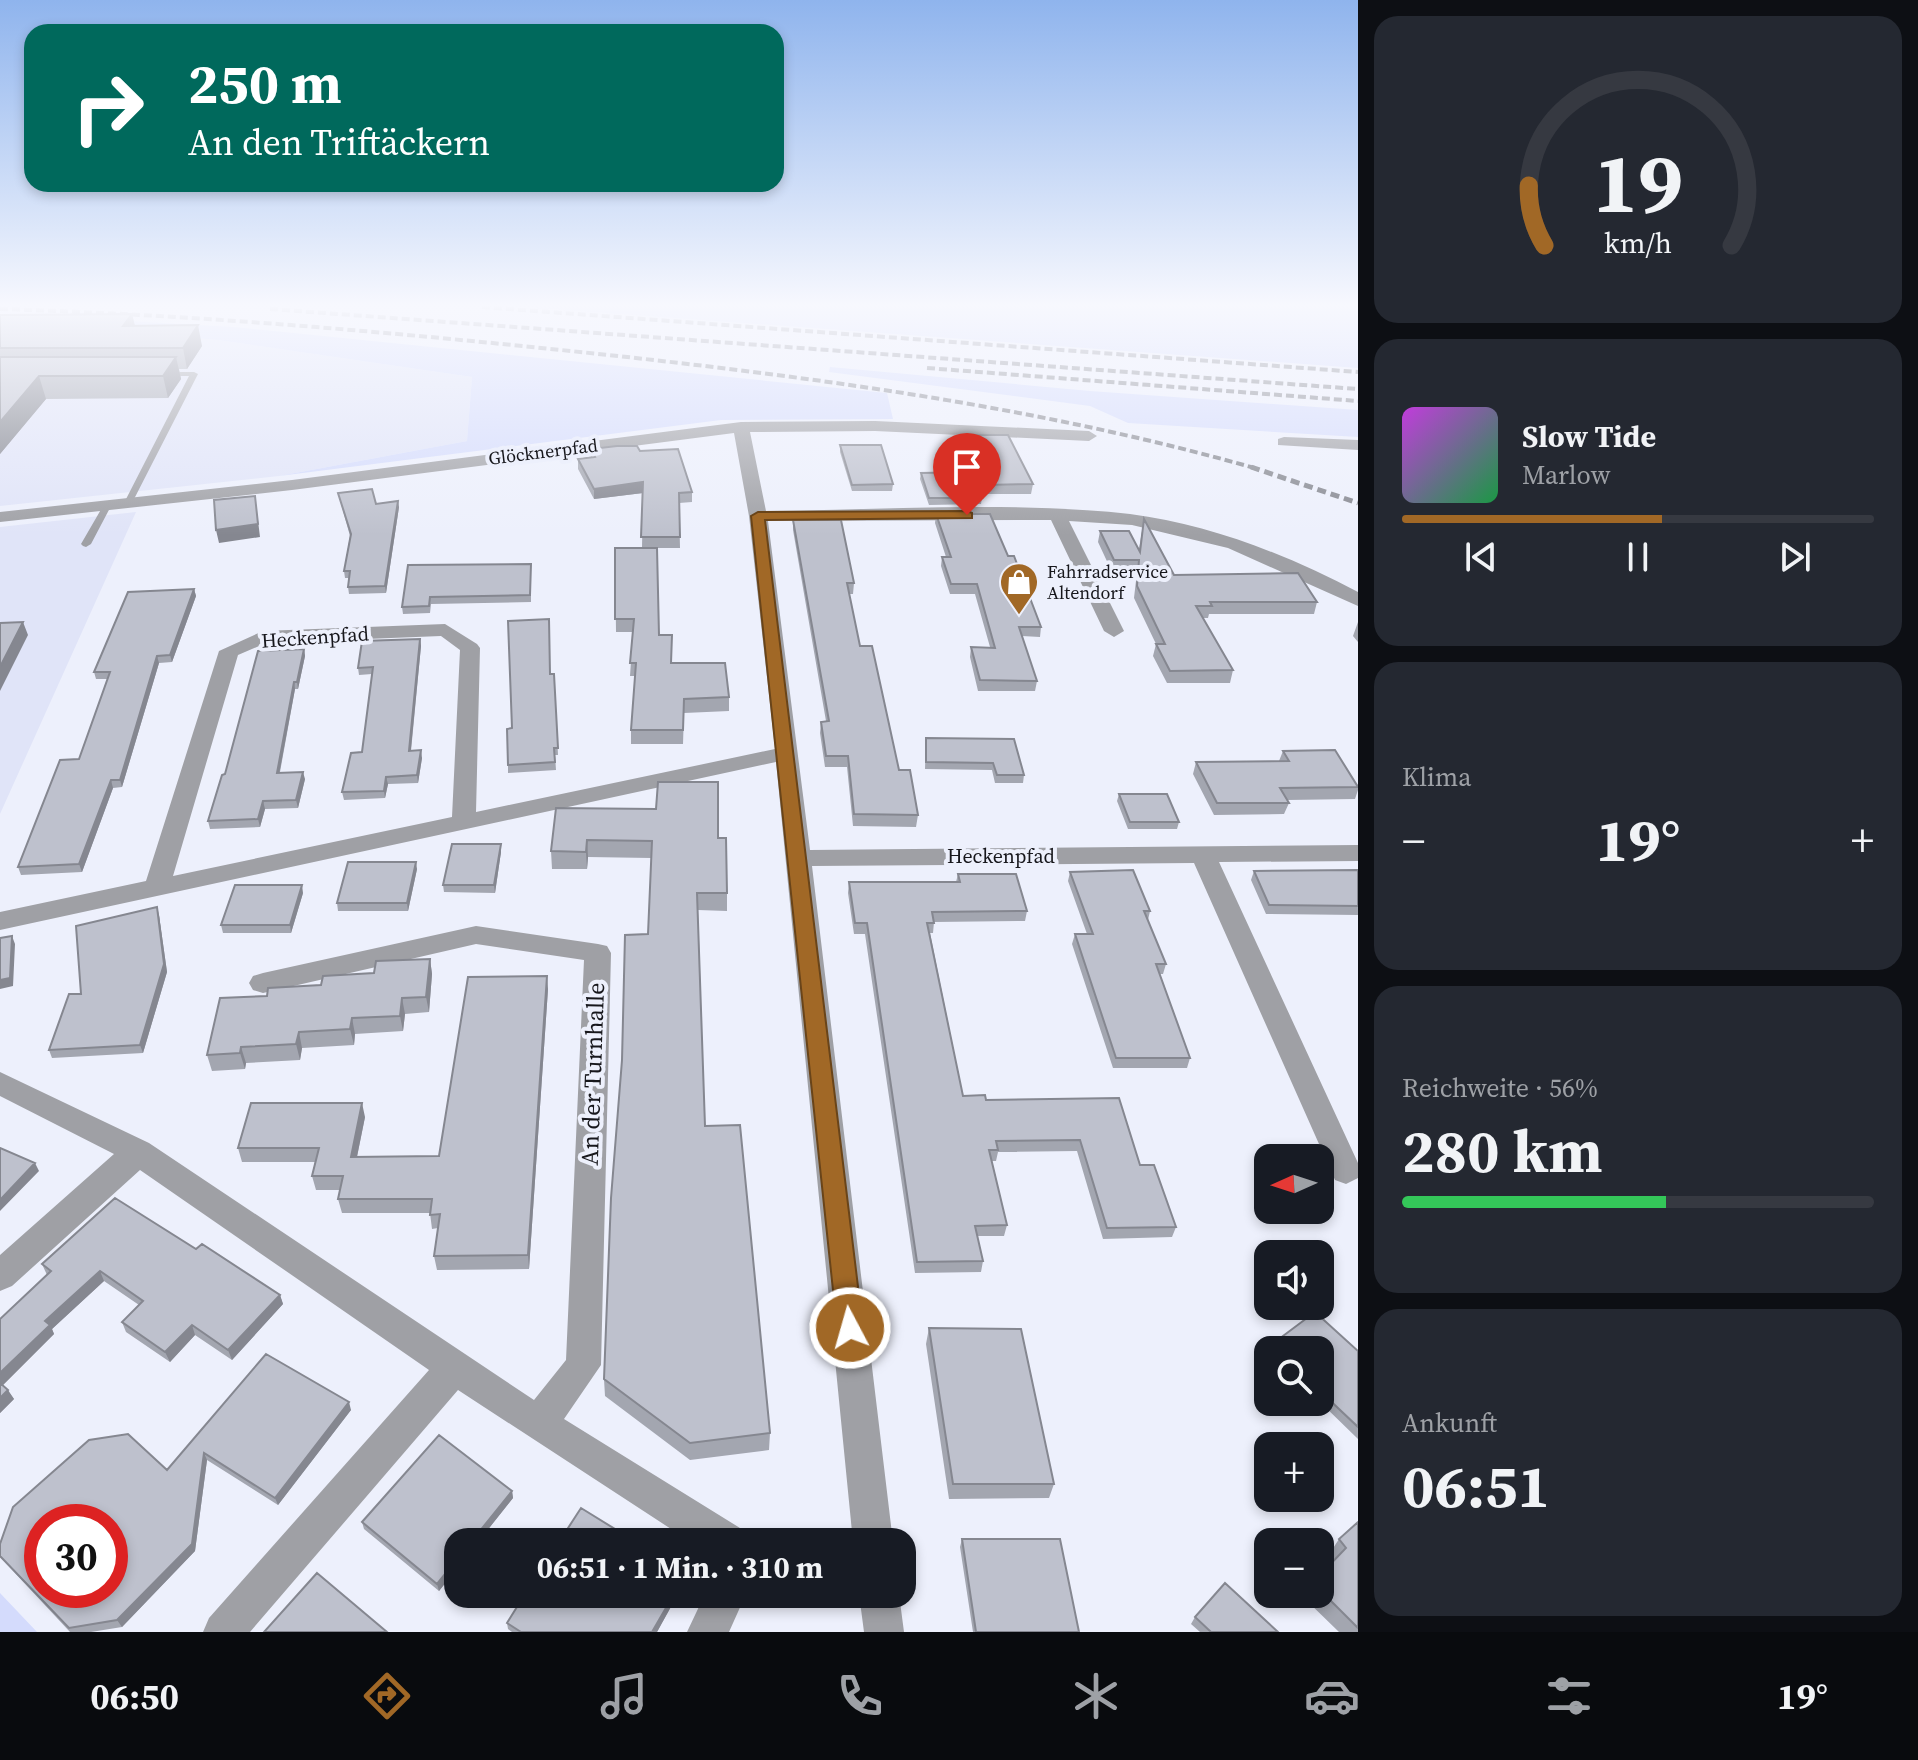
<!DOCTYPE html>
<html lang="de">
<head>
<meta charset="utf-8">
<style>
  :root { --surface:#171b24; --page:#242831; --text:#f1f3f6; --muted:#9ea1a6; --line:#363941; --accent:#a16826 }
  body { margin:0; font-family:"Source Serif 4",serif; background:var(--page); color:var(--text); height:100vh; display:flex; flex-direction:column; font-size:30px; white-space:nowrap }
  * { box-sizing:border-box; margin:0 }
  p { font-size:26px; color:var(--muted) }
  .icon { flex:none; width:44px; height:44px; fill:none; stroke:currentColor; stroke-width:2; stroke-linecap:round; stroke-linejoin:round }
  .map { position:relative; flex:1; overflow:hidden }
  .drawer { display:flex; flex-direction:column; gap:16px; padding:16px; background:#0d0f14; width:560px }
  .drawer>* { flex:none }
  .hud { position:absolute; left:24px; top:24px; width:760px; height:168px; border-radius:24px; box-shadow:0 4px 12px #0003; background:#00695c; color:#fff; overflow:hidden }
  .needle { width:52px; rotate:267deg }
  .controls { position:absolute; left:1254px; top:1144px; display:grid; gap:16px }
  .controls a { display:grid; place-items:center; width:80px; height:80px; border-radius:16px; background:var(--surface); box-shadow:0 4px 12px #0003; font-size:40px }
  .speed { position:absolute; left:24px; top:1504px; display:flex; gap:16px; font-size:40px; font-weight:700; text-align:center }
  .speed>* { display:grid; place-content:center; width:104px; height:104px; border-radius:50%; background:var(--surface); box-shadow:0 4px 12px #0003; line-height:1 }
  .speed .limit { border:12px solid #d22; background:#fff; color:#111 }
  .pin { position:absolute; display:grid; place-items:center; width:68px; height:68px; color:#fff; margin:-82px -34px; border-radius:50% 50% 50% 0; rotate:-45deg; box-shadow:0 0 8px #0007 }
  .pin .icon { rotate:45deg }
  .me { position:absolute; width:88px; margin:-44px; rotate:354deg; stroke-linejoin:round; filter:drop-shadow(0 0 6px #0008) }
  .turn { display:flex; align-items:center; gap:28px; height:168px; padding:0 32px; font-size:36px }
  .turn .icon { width:104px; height:104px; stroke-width:2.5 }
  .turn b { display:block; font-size:56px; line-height:68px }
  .big { font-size:60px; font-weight:700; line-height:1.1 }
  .drawer .tile { flex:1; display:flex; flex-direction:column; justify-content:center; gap:12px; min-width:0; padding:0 28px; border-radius:24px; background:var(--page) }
  .drawer .dial { align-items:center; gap:0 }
  .dial svg { height:208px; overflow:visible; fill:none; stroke:var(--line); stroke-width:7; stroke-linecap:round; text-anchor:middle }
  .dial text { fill:var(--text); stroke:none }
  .song { display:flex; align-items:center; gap:24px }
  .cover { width:96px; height:96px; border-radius:12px; background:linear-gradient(135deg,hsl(290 70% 55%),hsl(140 70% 35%)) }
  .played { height:8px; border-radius:4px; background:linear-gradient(90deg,var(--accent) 55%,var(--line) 55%) }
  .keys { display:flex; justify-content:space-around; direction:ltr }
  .heat { display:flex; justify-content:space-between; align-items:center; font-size:44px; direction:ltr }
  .charge { height:12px; border-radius:6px; background:linear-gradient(90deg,#34c759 56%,var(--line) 0) }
  .trip { position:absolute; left:444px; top:1528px; width:472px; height:80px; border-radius:24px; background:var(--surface); box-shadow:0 4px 12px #0003; font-weight:700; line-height:80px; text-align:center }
  .tab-bar { display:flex; height:128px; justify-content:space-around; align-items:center; background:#090b0e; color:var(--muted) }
  .tab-bar .icon { width:56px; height:56px }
  .tab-bar .selected { color:var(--accent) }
  .tab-bar b { font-size:36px; color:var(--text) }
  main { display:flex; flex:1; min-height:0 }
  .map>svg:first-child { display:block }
  .built { fill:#e0e4f8 }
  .green { fill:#d4dbfc }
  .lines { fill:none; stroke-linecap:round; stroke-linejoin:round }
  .lane { fill:#9fa0a5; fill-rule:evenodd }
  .street { fill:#9fa0a5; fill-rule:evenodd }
  .rail-far1 { stroke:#868890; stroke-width:4; stroke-dasharray:8 4; stroke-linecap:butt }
  .rail { stroke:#868890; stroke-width:5; stroke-dasharray:9 5; stroke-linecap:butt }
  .wall { fill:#a3a6b0 }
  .shaded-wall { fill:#858790 }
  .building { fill:#bec1cd; stroke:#858790; stroke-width:2; fill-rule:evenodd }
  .route { fill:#a16826; stroke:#694419; stroke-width:2 }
  .labels { text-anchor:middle; stroke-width:8; stroke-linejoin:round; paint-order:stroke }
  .far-street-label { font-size:18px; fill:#17171c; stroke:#edf0fc }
  .far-poi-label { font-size:18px; fill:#17171c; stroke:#edf0fc; text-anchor:start }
  .street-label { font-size:20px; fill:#17171c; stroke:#edf0fc }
  .near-street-label { font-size:24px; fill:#17171c; stroke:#edf0fc }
</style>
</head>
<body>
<main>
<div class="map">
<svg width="1358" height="1632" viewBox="0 0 1358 1632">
  <rect width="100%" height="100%" fill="#edf0fc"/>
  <path class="built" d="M137 333 218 340 472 377 467 441 279 476 0 506V334Z
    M136 512 0 814V527Z"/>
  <path class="green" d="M525 307H1358V368Z
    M58 317 233 327 887 393 893 419 721 420 279 476 467 441 472 377 218 340 137 333Z
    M830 367 1090 391 1358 410V437L1128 423 1090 406 829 372Z
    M0 1593 37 1632H0Z"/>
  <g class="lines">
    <path class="lane" d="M160 372H194L198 374 132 503 125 505 124 503 189 376H163L159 374Z
      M107 503 111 506 91 544 86 547 83 546 81 544 103 506Z"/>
    <path class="street" d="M875 421 1089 431 1097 436 1089 441 875 431 750 432 766 511C884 510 1013 501 1130 514 1209 524 1288 555 1358 592V606L1228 548 1132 525 1069 521 1124 631 1114 637 1104 631 1051 520 768 521 810 850 1358 845V861L1219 862 1358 1163V1178L1346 1184 1335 1180 1194 863 812 866 893 1542H853L776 762 0 930V912L146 881 219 651 263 631 445 624 477 644 480 648 476 812 775 749 749 516 734 433 292 490 0 522V512L292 480 741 422ZM441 636 460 650 452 817 173 876 238 655 266 643Z
      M1284 437 1358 440V450L1278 445V439Z
      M476 926 598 944 607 946 611 953 601 1365 564 1419 740 1528 746 1542H691L458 1390 250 1632H203L209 1618 429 1370 140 1170 12 1286 0 1291V1255L114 1154 0 1096V1072L149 1143 534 1400 566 1360 584 960 476 944 263 993 253 990 249 983 253 976 263 973Z
      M705 1594H746L729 1632H687Z
      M859 1594H899L904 1632H864Z"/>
    <path class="rail-far1" d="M482 307 1358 372
      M0 309C207 315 412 334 618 356 834 380 1048 409 1258 469
      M270 309 1358 389
      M927 368 1358 401"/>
    <path class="rail" d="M1251 467 1358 503"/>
  </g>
  <path class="wall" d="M132 314 135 326 202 346 187 369H179L181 379 168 398 46 399 0 454V315Z
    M963 435 1033 484 1031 494H982L962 444Z
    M840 445 893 484 892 491H852L840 452Z
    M591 449 640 451 692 492V502L679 503 680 548H657L659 635 671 663 729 697V711L684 713 683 744H631V730L635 676H630L633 632H616L615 548H642L643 493 594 499 578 469V459L591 457Z
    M921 473 982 498 981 504 929 505 920 479Z
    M338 493 376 504 399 507 386 593 349 594 348 587 349 578H345L344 571 350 536Z
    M936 514 1008 556 1041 627 1040 637 1022 636 1037 681 1035 691H978L970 657 971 647H990L975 594H950L941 566 942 557H946L935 523Z
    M1144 519 1174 575 1317 602 1314 614H1209L1208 618H1203L1233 670 1230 683H1167L1153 656 1156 644 1134 598 1137 572H1112L1098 542 1100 531 1139 549Z
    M793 520 854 583 853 594H849L860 646 899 770 918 815 916 827 853 826 847 767H825L820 733 821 722 826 721 793 530Z
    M408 565 531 571V602L431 604 430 613 403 614 402 607Z
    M194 589 196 596 172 662 159 663 122 787 113 788 82 872 21 875 18 867 79 759 108 679H96L94 672Z
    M1358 622V642L1353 636Z
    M420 639 421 646 411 751 422 758 418 783 388 784 385 798 344 800 342 792 362 752 372 674 359 675 358 668Z
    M304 649 305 656 298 689H295L280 772 305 779 298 808 265 809 260 827 210 829 208 821Z
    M550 674H554L558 755H555L556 770 508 773V765L512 728Z
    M926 738 1014 739 1024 775 1023 783H995L992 770 925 769Z
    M1283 751 1358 785V790L1355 799 1287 800 1289 803 1284 814 1214 815 1193 774 1196 762 1279 761Z
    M1119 794 1179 822 1177 829H1128L1117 801Z
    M556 808 718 838 727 893V911L698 910 705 1126 770 1433 769 1450 690 1460 605 1396 604 1379 648 934 651 858 588 857 587 869H552L551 851Z
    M501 844V852L495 893 444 892 443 885Z
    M417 869 408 911H338L337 903Z
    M1358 870V915L1266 914 1251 880 1254 871Z
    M1070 872 1150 911 1148 920 1166 964 1163 974H1160L1190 1058 1187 1068H1113L1072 944 1075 934H1087L1068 881Z
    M958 874 1027 911 1025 921 934 922 933 933H930L963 1096 986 1100 1140 1165 1176 1227 1172 1237 1103 1239 1077 1151 998 1152 996 1161H992L1007 1225 1004 1236H977L983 1261 981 1272 915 1273 865 934H854L848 893 849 882H956Z
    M303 893 291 933H223L221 925Z
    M159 915 167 972 143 1053 52 1058 49 1050Z
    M430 959 432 974 429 1012 405 1014 403 1031 355 1034 354 1045 302 1048 300 1060 246 1063 245 1069 212 1071 207 1055 267 996 374 973Z
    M548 989 529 1269 437 1270 434 1256 438 1228 432 1229 430 1213H342L338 1199 340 1190H316L312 1176 315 1162H242L238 1148 365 1117 357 1157 439 1156Z
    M196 1249 280 1295 283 1304 232 1360 195 1335 170 1362 126 1332 122 1322 139 1305 104 1281 52 1329 54 1334 3 1385 14 1399 0 1413V1319L47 1275 42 1264Z
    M929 1328 1054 1484 1049 1498 949 1499 926 1344Z
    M1271 1345 1358 1351V1439L1320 1402V1350H1269Z
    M266 1354 351 1410 278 1505 207 1460 195 1551 122 1627 91 1632H70L2 1559 0 1557V1544L167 1470Z
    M512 1491 513 1498 478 1542H458V1567L439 1591 364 1529 362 1522Z
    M1358 1522V1632H1339L1303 1597 1305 1594H1320V1575L1335 1560 1330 1553 1339 1539Z
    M962 1539 1079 1632H973L960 1547Z
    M525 1594H678L657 1632H512L508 1629 507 1623Z
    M1195 1617 1278 1632H1200L1191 1624Z"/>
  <path class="shaded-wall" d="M132 314 137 335 123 326Z
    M198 325 202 346 187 369 183 348Z
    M176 357 181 379 168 398 163 376Z
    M39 376 46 399 0 454V422Z
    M643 482V493L594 499V489Z
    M255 496 260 537 219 543 216 530Z
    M398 501 399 507 386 593 385 586Z
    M194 589 196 596 172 662 170 655Z
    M23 622 28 635 0 691V667Z
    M420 639 421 646 410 758 409 751Z
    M304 649 305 656 298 689 297 682Z
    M157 656 159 663 122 787 120 780Z
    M294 682 295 689 278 780 277 773Z
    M421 750 422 758 418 783 417 775Z
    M303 772 305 779 298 808 296 800Z
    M386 777 388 784 385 798 384 791Z
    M111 780 113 788 82 872 79 864Z
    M263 801 265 809 260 827 258 819Z
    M587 840 588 857 587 869 586 852Z
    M501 844V852L495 893 494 885Z
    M416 862 417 869 408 911 407 903Z
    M302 885 303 893 291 933 290 925Z
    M157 907 159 915 167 972 143 1053 140 1045Z
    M12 936 15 944 13 986 0 989V980Z
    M430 959 432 974 429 1012 426 997Z
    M547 976 548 989 529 1269 528 1255Z
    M402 998 405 1014 403 1031 400 1016Z
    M352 1018 355 1034 354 1045 350 1029Z
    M299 1032 302 1048 300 1060 296 1044Z
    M241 1047 246 1063 245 1069 240 1053Z
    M362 1103 365 1117 354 1171 351 1157Z
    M35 1163 39 1171 0 1211V1200Z
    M100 1271 104 1281 52 1329 54 1334 0 1388V1373L45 1321Z
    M280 1295 283 1304 232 1360 228 1350Z
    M192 1325 195 1335 170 1362 165 1352Z
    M8 1390 14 1399 0 1413V1398Z
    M349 1402 351 1410 278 1505 275 1498Z
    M204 1453 207 1460 195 1551 122 1627 117 1620Z
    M512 1491 513 1498 478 1542H471Z
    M458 1558V1567L439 1591 437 1584Z
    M674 1594H678L657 1632H652Z"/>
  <path class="building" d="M132 314 123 326 198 325 183 348H0V315Z
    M0 357H176L163 376H39L0 422Z
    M963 435H1008L1033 484 984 485Z
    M840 445H881L893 484 852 485Z
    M617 446H637L640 451 678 449 692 492 679 493 680 537H641L643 482 594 489 578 459 595 457 591 449Z
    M972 472 982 498H929L921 473Z
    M372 489 376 504 398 501 385 586 348 587 350 571H344L351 534 338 493Z
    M255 496 258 524 216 530 214 500Z
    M936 514H990L1008 556H1014L1041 627H1019L1037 681 980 680 971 647 995 648 977 584H951L942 557H951Z
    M1144 519 1174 575 1298 573 1317 602H1210L1212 606H1196L1233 670 1170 671 1156 644H1165L1137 586 1139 560H1114L1100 531H1129L1140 552Z
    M793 520H841L854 583H847L860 646H872L899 770H910L918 815 854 814 848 756H826L821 722 829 721Z
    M615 548H657L659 635H672L671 663H725L729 697 684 699 683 730H631L636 663H630L634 619H615Z
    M531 564 530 595 430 597 429 606 402 607 408 565Z
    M194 589 170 655 157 656 120 780H111L79 864 18 867 60 760 79 759 110 672H94L128 592Z
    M549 619 550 674H554L558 748H554L555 762 508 765 507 729 512 728 508 621Z
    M23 622 0 667V623Z
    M420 639 409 751 421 750 417 775 386 777 384 791 342 792 351 753 362 752 373 667 358 668 362 641Z
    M304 649 297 682H294L277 773 303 772 296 800 263 801 258 819 208 821 222 775 225 774 258 651Z
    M926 738 1014 739 1024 775H997L993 763 926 762Z
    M1335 750 1358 787 1280 788 1289 803H1217L1196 762 1289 761 1283 751Z
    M658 782H718V838H726L727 893H697L705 1126 740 1125 770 1433 690 1443 604 1379 611 1198 622 1060 625 935 648 934 652 841 587 840 586 852 551 851 556 808 656 809Z
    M1119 794H1167L1179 822H1130Z
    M452 844H501L494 885H443Z
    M348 862H416L407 903H337Z
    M1133 870 1150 911H1144L1166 964H1156L1190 1058H1116L1075 934H1093L1070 872Z
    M1358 870V906L1269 905 1254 871Z
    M958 874H1016L1027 911 932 912 934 923H927L963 1096 985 1095 986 1100 1119 1098 1140 1165H1154L1176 1227 1107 1228 1080 1140 996 1141 998 1150H989L1007 1225 975 1226 983 1261 917 1262 867 923H855L849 882H960Z
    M235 885H302L290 925H221Z
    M157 907 164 964 140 1045 49 1050 69 994H81L76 926Z
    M12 936 10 978 0 980V938Z
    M430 959 426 997 402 998 400 1016 352 1018 350 1029 299 1032 296 1044 241 1047 240 1053 207 1055 220 998 267 996 268 988 321 985 323 976 374 973 376 961Z
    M547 976 528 1255 434 1256 440 1214 430 1215 432 1199H338L343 1176H312L319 1148H238L251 1103H362L351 1157 439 1156 468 977Z
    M0 1148 35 1163 0 1200Z
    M115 1198 196 1249 202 1244 280 1295 228 1350 192 1325 165 1352 122 1322 143 1301 100 1271 45 1321 50 1325 0 1373V1319L51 1271 42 1264Z
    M1315 1312 1358 1351V1427L1320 1391V1350H1277L1271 1345Z
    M929 1328 1021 1329 1054 1484H953Z
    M266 1354 349 1402 275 1498 204 1453 192 1544 117 1620 69 1628 0 1556V1544L13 1507 89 1440 128 1434 167 1470ZM42 1522H110V1590H42Z
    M0 1383 8 1390 0 1398Z
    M439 1435 512 1491 471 1542H458V1558L437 1584 362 1522Z
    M581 1508 636 1542H559Z
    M1358 1522V1628L1320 1590V1575L1346 1548 1339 1539Z
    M962 1539H1060L1079 1632H976Z
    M317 1573 387 1632H264Z
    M1225 1583 1278 1632H1211L1195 1617Z
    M525 1594H674L652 1632H521L507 1623Z"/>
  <linearGradient id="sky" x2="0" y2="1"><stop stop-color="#8fb4ed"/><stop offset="0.57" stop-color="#f7f8fe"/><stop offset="1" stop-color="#f7f8fe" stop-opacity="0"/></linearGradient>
  <rect width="1358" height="535" fill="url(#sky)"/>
  <path class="route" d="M967 511 972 513V518L765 520 863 1328 859 1336 850 1340 841 1336 837 1328 751 516 758 512Z"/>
  <defs>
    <symbol id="shop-pin" viewBox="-11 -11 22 30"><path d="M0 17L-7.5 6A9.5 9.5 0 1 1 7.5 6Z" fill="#a16826" stroke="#edf0fc"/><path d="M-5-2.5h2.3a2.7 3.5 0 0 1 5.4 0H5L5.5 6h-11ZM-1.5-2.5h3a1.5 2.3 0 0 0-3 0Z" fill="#fff"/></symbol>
  </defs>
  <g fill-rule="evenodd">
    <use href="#shop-pin" x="997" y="560" width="44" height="60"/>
  </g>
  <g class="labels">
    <g class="far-street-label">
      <text transform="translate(543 452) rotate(-7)" y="6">Glöcknerpfad</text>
    </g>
    <g class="far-poi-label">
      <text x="1047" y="578">Fahrradservice<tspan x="1047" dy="21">Altendorf</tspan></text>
    </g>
    <g class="street-label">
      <text transform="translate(315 637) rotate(-4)" y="7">Heckenpfad</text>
      <text x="1001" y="863">Heckenpfad</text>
    </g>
    <g class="near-street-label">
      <text transform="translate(593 1074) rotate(-88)" y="8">An der Turnhalle</text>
    </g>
  </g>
</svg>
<div class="controls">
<a><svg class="needle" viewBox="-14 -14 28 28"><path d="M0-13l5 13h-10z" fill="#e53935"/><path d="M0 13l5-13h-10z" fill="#9ea1a6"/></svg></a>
<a><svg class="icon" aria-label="sound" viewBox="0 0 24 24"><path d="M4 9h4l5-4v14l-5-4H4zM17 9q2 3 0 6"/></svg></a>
<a><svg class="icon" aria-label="search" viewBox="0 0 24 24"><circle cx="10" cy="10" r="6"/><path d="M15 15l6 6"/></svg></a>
<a>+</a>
<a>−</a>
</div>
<div class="speed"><div class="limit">30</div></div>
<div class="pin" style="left:967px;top:515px;background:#d93025"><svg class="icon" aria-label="arrive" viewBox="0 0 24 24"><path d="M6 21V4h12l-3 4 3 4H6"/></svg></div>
<svg class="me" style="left:850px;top:1328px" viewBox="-20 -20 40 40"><circle r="17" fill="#a16826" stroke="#fff" stroke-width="3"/><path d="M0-11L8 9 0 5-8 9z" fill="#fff"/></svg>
<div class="trip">06:51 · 1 Min. · 310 m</div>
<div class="hud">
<div class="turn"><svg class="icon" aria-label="right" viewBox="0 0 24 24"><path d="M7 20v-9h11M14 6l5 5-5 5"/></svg><div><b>250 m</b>An den Triftäckern</div></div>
</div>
</div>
<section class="drawer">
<div class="tile dial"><svg viewBox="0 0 100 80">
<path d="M14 69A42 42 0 1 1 86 69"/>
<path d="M14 69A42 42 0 0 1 8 46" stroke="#a16826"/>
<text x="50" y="56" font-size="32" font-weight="700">19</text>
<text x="50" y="72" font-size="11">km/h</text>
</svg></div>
<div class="tile">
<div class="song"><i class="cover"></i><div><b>Slow Tide</b><p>Marlow</p></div></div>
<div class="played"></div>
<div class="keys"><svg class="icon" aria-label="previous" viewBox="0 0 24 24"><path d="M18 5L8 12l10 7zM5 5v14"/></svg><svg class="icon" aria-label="pause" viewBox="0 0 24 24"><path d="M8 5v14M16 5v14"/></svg><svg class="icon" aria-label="next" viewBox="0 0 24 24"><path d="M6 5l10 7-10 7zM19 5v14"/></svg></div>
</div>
<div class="tile"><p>Klima</p>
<div class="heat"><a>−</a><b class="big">19°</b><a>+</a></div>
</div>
<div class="tile"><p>Reichweite · 56%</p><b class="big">280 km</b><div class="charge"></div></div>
<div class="tile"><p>Ankunft</p><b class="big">06:51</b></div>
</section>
</main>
<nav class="tab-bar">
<b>06:50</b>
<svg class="icon selected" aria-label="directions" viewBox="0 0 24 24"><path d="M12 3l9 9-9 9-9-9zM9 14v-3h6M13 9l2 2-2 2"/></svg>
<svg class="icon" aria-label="music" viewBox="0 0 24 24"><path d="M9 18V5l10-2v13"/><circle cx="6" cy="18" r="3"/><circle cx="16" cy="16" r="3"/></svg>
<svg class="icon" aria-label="phone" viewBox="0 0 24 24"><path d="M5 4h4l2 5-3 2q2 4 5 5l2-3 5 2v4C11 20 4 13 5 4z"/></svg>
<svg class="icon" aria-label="climate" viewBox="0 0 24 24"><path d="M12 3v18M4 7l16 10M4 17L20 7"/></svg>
<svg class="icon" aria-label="car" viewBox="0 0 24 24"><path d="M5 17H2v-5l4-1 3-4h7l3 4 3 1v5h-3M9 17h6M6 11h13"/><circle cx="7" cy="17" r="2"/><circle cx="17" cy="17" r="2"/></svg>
<svg class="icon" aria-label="filters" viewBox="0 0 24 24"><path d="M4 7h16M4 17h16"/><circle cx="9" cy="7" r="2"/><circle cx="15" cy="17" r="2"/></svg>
<b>19°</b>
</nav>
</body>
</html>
